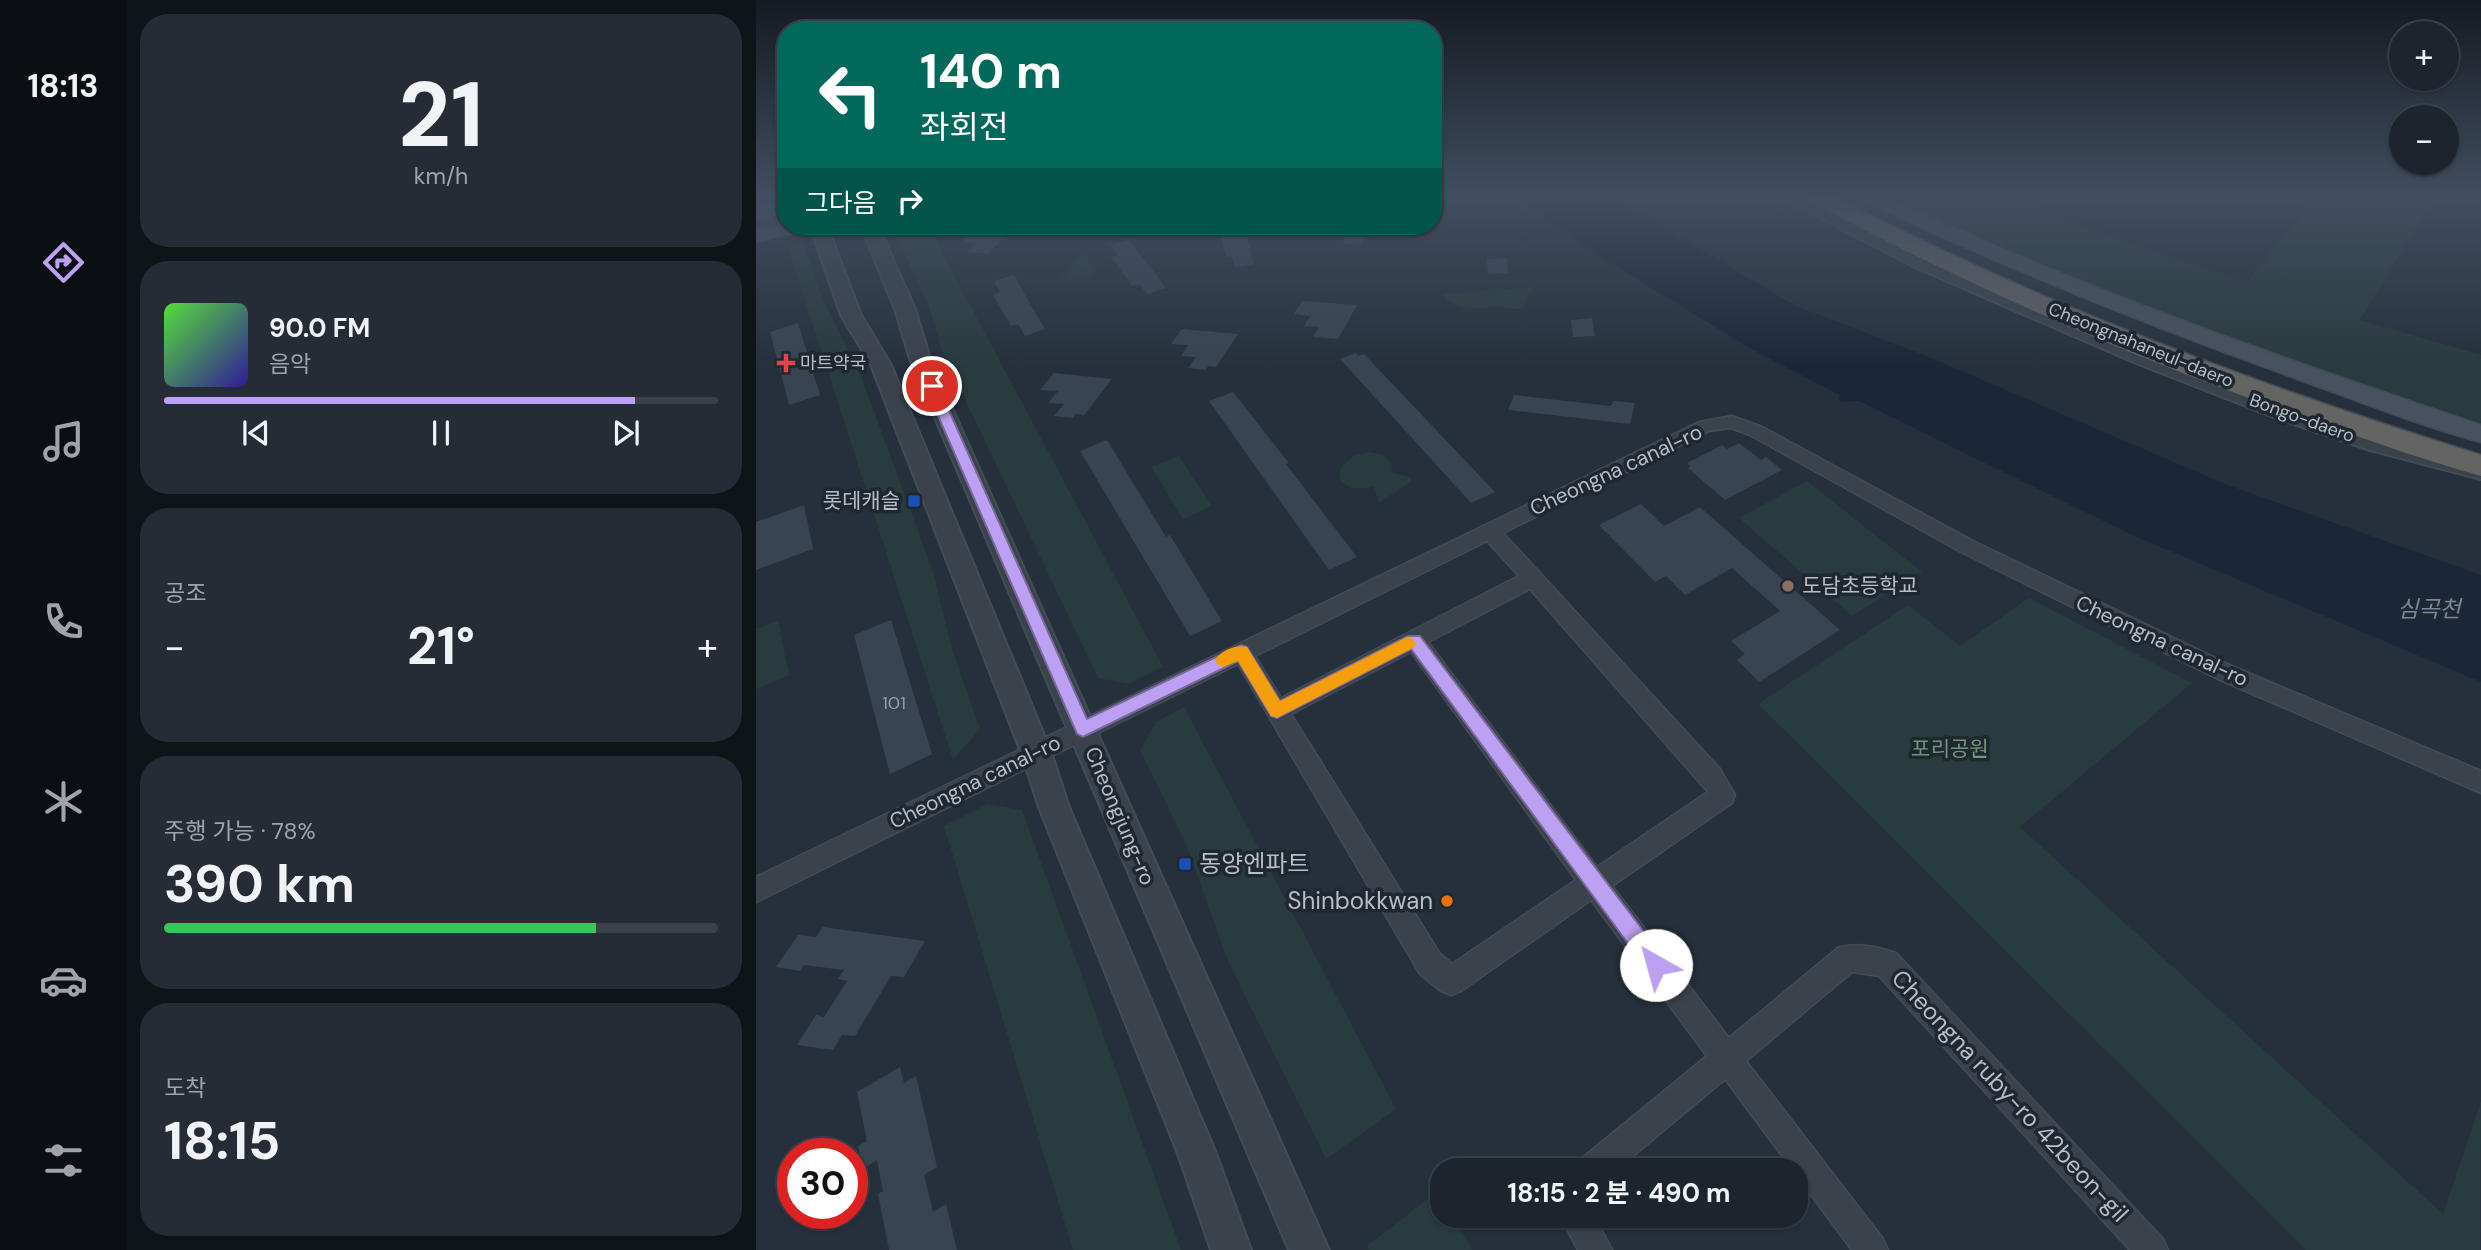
<!DOCTYPE html>
<html lang="ko">
<head>
<meta charset="utf-8">
<style>
  :root { --surface:#1c242d; --page:#252c35; --text:#f1f3f6; --muted:#a0a4aa; --line:#3a4149; --accent:#bca0f2 }
  body { margin:0; font-family:"DM Sans","Noto Sans KR",sans-serif; background:var(--page); color:var(--text); height:100vh; display:flex; flex-direction:column; font-size:26px; white-space:nowrap }
  * { box-sizing:border-box; margin:0 }
  p { font-size:23px; color:var(--muted) }
  .icon { flex:none; width:38px; height:38px; fill:none; stroke:currentColor; stroke-width:2; stroke-linecap:round; stroke-linejoin:round }
  .map { position:relative; flex:1; overflow:hidden }
  .drawer { display:flex; flex-direction:column; gap:14px; padding:14px; background:#0f1419; width:630px }
  .drawer>* { flex:none }
  .top-card { position:absolute; left:21px; top:21px; width:665px; height:214px; border-radius:28px; box-shadow:0 2px 5px #0004,0 0 0 2px var(--line); background:#00695c; color:#fff; overflow:hidden }
  .tools { position:absolute; left:1633px; top:21px; display:grid; gap:14px }
  .tools a { display:grid; place-items:center; width:70px; height:70px; border-radius:50%; background:var(--surface); box-shadow:0 2px 5px #0004,0 0 0 2px var(--line); font-size:35px }
  .speed { position:absolute; left:21px; top:1138px; display:flex; gap:14px; font-size:35px; font-weight:700; text-align:center }
  .speed>* { display:grid; place-content:center; width:91px; height:91px; border-radius:50%; background:var(--surface); box-shadow:0 2px 5px #0004,0 0 0 2px var(--line); line-height:1 }
  .speed .limit { border:10px solid #d22; background:#fff; color:#111 }
  .pin { position:absolute; display:grid; place-items:center; width:60px; height:60px; color:#fff; margin:-30px; border:4px solid #fff; border-radius:50%; box-shadow:0 2px 7px #0007 }
  .me { position:absolute; width:77px; margin:-38px; rotate:322deg; stroke-linejoin:round; filter:drop-shadow(0 0 5px #0008) }
  .turn { display:flex; align-items:center; gap:24px; height:147px; padding:0 28px; font-size:32px }
  .turn .icon { width:91px; height:91px; stroke-width:2.5 }
  .turn b { display:block; font-size:49px; line-height:60px }
  .then { display:flex; align-items:center; height:66px; padding:0 28px; background:#0003; gap:14px; font-size:26px }
  .big { font-size:52px; font-weight:700; line-height:1.1 }
  .drawer .widget { flex:1; display:flex; flex-direction:column; justify-content:center; gap:10px; min-width:0; padding:0 24px; border-radius:28px; background:var(--page) }
  .drawer .dial { align-items:center; gap:0 }
  .dial b { font-size:91px; line-height:1 }
  .song { display:flex; align-items:center; gap:21px }
  .cover { width:84px; height:84px; border-radius:10px; background:linear-gradient(135deg,hsl(110 70% 55%),hsl(250 70% 35%)) }
  .played { height:7px; border-radius:4px; background:linear-gradient(90deg,var(--accent) 85%,var(--line) 85%) }
  .keys { display:flex; justify-content:space-around; direction:ltr }
  .heat { display:flex; justify-content:space-between; align-items:center; font-size:38px; direction:ltr }
  .charge { height:10px; border-radius:5px; background:linear-gradient(90deg,#34c759 78%,var(--line) 0) }
  .trip { position:absolute; left:674px; top:1158px; width:378px; height:70px; border-radius:28px; background:var(--surface); box-shadow:0 2px 5px #0004,0 0 0 2px var(--line); font-weight:700; line-height:70px; text-align:center }
  main { display:flex; flex:1; min-height:0 }
  .menu { display:flex; flex-direction:column; width:126px; justify-content:space-around; align-items:center; background:#0b0e12; color:var(--muted) }
  .menu .icon { width:49px; height:49px }
  .menu .selected { color:var(--accent) }
  .menu b { font-size:32px; color:var(--text) }
  .map>svg:first-child { display:block }
  .green { fill:#283b3d }
  .water { fill:#1a2739 }
  .building { fill:#384452 }
  .lines { fill:none; stroke-linecap:round; stroke-linejoin:round }
  .secondary-tunnel { stroke:#3c4551; stroke-width:21; stroke-dasharray:21 10; stroke-linecap:butt }
  .minor-casing { stroke:#434b55; stroke-width:3 }
  .tertiary-casing { stroke:#434b55; stroke-width:4 }
  .secondary-casing { stroke:#434b55; stroke-width:3 }
  .trunk-casing { stroke:#454d57; stroke-width:3 }
  .minor { fill:#3a424c; fill-rule:evenodd }
  .tertiary { fill:#3a424c; fill-rule:evenodd }
  .secondary { fill:#48515f; fill-rule:evenodd }
  .trunk { fill:#646462; fill-rule:evenodd }
  .route { fill:#bca0f2; stroke:#7a689d; stroke-width:2 }
  .slow { fill:#f59e0b }
  .health-dot { fill:#e0444e; stroke:#1f2731; stroke-width:2.5 }
  .transit-dot { fill:#1a4fb4; stroke:#1f2731; stroke-width:2.5 }
  .education-dot { fill:#8d6e63; stroke:#1f2731; stroke-width:2.5 }
  .food-dot { fill:#e8710a; stroke:#1f2731; stroke-width:2.5 }
  .labels { text-anchor:middle; stroke-width:7; stroke-linejoin:round; paint-order:stroke }
  .far-street-label { font-size:18px; fill:#b6bdc7; stroke:#1f2731 }
  .far-poi-label { font-size:18px; fill:#b6bdc7; stroke:#1f2731; text-anchor:start }
  .number-label { font-size:18px; fill:#949da8 }
  .street-label { font-size:21px; fill:#b6bdc7; stroke:#1f2731 }
  .poi-label { font-size:21px; fill:#b6bdc7; stroke:#1f2731; text-anchor:end }
  .park-label { font-size:21px; fill:#6f9677; stroke:#1f2731 }
  .water-label { font-size:23px; font-style:italic; fill:#7288a3; stroke:#1f2731 }
  .near-poi-label { font-size:24px; fill:#b6bdc7; stroke:#1f2731; text-anchor:start }
  .near-street-label { font-size:24px; fill:#b6bdc7; stroke:#1f2731 }
</style>
</head>
<body>
<main>
<nav class="menu">
<b>18:13</b>
<svg class="icon selected" aria-label="directions" viewBox="0 0 24 24"><path d="M12 3l9 9-9 9-9-9zM9 14v-3h6M13 9l2 2-2 2"/></svg>
<svg class="icon" aria-label="music" viewBox="0 0 24 24"><path d="M9 18V5l10-2v13"/><circle cx="6" cy="18" r="3"/><circle cx="16" cy="16" r="3"/></svg>
<svg class="icon" aria-label="phone" viewBox="0 0 24 24"><path d="M5 4h4l2 5-3 2q2 4 5 5l2-3 5 2v4C11 20 4 13 5 4z"/></svg>
<svg class="icon" aria-label="climate" viewBox="0 0 24 24"><path d="M12 3v18M4 7l16 10M4 17L20 7"/></svg>
<svg class="icon" aria-label="car" viewBox="0 0 24 24"><path d="M5 17H2v-5l4-1 3-4h7l3 4 3 1v5h-3M9 17h6M6 11h13"/><circle cx="7" cy="17" r="2"/><circle cx="17" cy="17" r="2"/></svg>
<svg class="icon" aria-label="filters" viewBox="0 0 24 24"><path d="M4 7h16M4 17h16"/><circle cx="9" cy="7" r="2"/><circle cx="15" cy="17" r="2"/></svg>
</nav>
<section class="drawer">
<div class="widget dial"><b>21</b><p>km/h</p></div>
<div class="widget">
<div class="song"><i class="cover"></i><div><b>90.0 FM</b><p>음악</p></div></div>
<div class="played"></div>
<div class="keys"><svg class="icon" aria-label="previous" viewBox="0 0 24 24"><path d="M18 5L8 12l10 7zM5 5v14"/></svg><svg class="icon" aria-label="pause" viewBox="0 0 24 24"><path d="M8 5v14M16 5v14"/></svg><svg class="icon" aria-label="next" viewBox="0 0 24 24"><path d="M6 5l10 7-10 7zM19 5v14"/></svg></div>
</div>
<div class="widget"><p>공조</p>
<div class="heat"><a>−</a><b class="big">21°</b><a>+</a></div>
</div>
<div class="widget"><p>주행 가능 · 78%</p><b class="big">390 km</b><div class="charge"></div></div>
<div class="widget"><p>도착</p><b class="big">18:15</b></div>
</section>
<div class="map">
<svg width="1725" height="1250" viewBox="0 0 1725 1250">
  <rect width="100%" height="100%" fill="#26303c"/>
  <path class="green" d="M1127 194H1244L1308 220 1490 283 1563 194H1681L1604 320 1725 355V423C1521 359 1319 288 1127 194Z
    M136 226H180L173 228 407 667 373 684 342 678 186 351 172 304Z
    M48 244 67 300 105 376 177 572 196 649 224 729 197 760 32 247Z
    M327 252 340 272C328 286 317 276 304 281Z
    M780 287 769 298 768 307C759 311 755 308 746 307 722 305 706 318 686 294Z
    M612 452 627 455 636 463 635 473 651 476 656 481 623 503 618 486C604 489 591 492 583 477L585 466 598 456Z
    M423 456 456 506 427 519 395 467Z
    M1051 481 1166 572 1096 616 983 518Z
    M1273 598 1436 683 1264 827 1687 1214 1725 1102 1724 1250H1550L1002 704 1152 605 1204 646Z
    M22 621 33 675 0 689V629Z
    M428 707 640 1109 570 1159 472 961 430 844 384 750 400 722Z
    M232 804 266 810 425 1250H317L188 826Z
    M684 1189 686 1216H698L716 1250H613L611 1246Z"/>
  <path class="water" d="M757 194H851L1040 306 1173 357 1469 484 1725 575V682L1376 535 1103 401 1085 402 1082 398 1084 395 995 349 842 255Z"/>
  <path class="building" d="M225 226H261L231 254 210 252 220 243 207 241Z
    M462 226H488L498 264 479 268 476 256 470 257Z
    M598 226H617L605 245 586 243Z
    M372 239 402 277 410 288 391 294 383 284 376 286 355 257 362 255 354 245Z
    M751 258 752 273 732 274 731 259Z
    M258 275 273 302 289 329 269 336 262 324 255 326 237 295 244 292 238 281Z
    M546 301 601 305 582 339 557 337 563 327 548 326 554 316 538 314Z
    M836 318 839 336 817 337 815 320Z
    M42 323 64 395 33 405 14 332Z
    M426 329 482 334 460 367 452 366 450 370 432 368 440 357 425 356 432 345 415 344Z
    M600 353 602 356 608 354 739 492 715 503 584 359Z
    M298 373 356 379 328 415 320 414 317 418 298 416 308 404 292 403 302 391 284 390Z
    M477 392 533 463 530 464 601 557 573 570 453 401Z
    M758 395 855 406 857 401 879 403 874 424 752 410Z
    M351 440 410 537 414 535 466 621 434 636 324 451Z
    M983 443 1005 460 1010 457 1026 470 969 500 932 468 935 467 931 463 966 445 971 449Z
    M885 504 908 526 944 507 1084 630 1003 682 981 660 989 654 975 641 1024 611 976 568 929 595 910 576 899 582 843 525Z
    M48 505 57 549 0 570V522Z
    M135 620 176 754 134 774 98 635Z
    M67 927 169 941 148 977 135 976 99 1036 86 1035 77 1050 41 1045 60 1015 68 1017 91 981 82 979 88 970 48 965 44 971 20 967 42 935 60 937Z
    M144 1067 148 1083 160 1076 181 1167 168 1175 177 1212 190 1204 201 1250H133L122 1194 127 1191 121 1160 107 1169 102 1146 111 1141 101 1092Z"/>
  <g class="lines">
    <path class="secondary-tunnel" d="M0 230 30 222"/>
    <defs>
      <path id="minor" d="M976 416 1006 427 1219 542 1478 667 1725 771V793L1462 679 1205 552 994 435 975 428 953 431 747 533 964 769 979 795 976 803 856 886 973 1038 1082 948C1099 942 1123 947 1140 953L1407 1239 1412 1250H1374L1123 976 1096 972 990 1061 1127 1239 1132 1250H1096L969 1079 859 1171H820L824 1160 951 1056 835 900 705 991 695 995 685 991 664 974 482 664 0 902V877L943 422ZM731 541 763 576 525 698 499 656ZM774 589 952 792 841 867 672 642ZM655 652 820 880 696 964 684 954 535 714Z
        M804 1216H838L856 1250H822Z"/>
      <path id="tertiary" d="M1019 194H1039L1173 260 1394 355 1539 409 1628 439 1725 463V479L1614 450 1523 419 1380 363 1161 268Z
        M54 226H71L105 315 135 365 295 752 313 807 459 1151 495 1250H455L421 1151 283 807 265 752 136 419 115 365 85 315Z
        M105 226H122L159 309 174 359 573 1250H533L154 359 139 309Z"/>
      <path id="secondary" d="M1100 194H1123C1319 286 1521 357 1725 425V442C1662 425 1600 400 1539 378 1391 325 1245 266 1102 198Z
        M30 201V213L0 220V208Z
        M30 223V226H53L50 230 0 242V230Z"/>
      <path id="trunk" d="M1047 194H1074C1283 304 1500 385 1725 455V476C1674 462 1624 444 1574 427 1393 365 1219 290 1050 199Z"/>
    </defs>
    <use href="#minor" class="minor-casing"/>
    <use href="#tertiary" class="tertiary-casing"/>
    <use href="#secondary" class="secondary-casing"/>
    <use href="#trunk" class="trunk-casing"/>
    <use href="#minor" class="minor"/>
    <use href="#tertiary" class="tertiary"/>
    <use href="#secondary" class="secondary"/>
    <use href="#trunk" class="trunk"/>
  </g>
  <linearGradient id="sky" x2="0" y2="1"><stop stop-color="#151a21"/><stop offset="0.53" stop-color="#414e61"/><stop offset="1" stop-color="#414e61" stop-opacity="0"/></linearGradient>
  <rect width="1725" height="369" fill="url(#sky)"/>
  <path class="route" d="M176 382 182 386 331 719 485 645 491 647 524 701 652 636H664L908 958 911 965 908 972 900 975 893 972 655 649 521 718 515 716 482 661 333 734 327 737 321 734 169 386Z"/>
  <path class="slow" d="M651 637 657 639 660 644 657 648 521 718 515 716 482 661 467 667 462 665 459 660C464 651 481 644 491 647L524 701Z"/>
  <path class="health-dot" d="M26.5 352.5h7v7h7v7h-7v7h-7v-7h-7v-7h7z"/>
  <g class="transit-dot">
    <rect x="151" y="494" width="14" height="14" rx="3.5"/>
    <rect x="422" y="857" width="14" height="14" rx="3.5"/>
  </g>
  <circle class="education-dot" cx="1032" cy="586" r="7"/>
  <circle class="food-dot" cx="691" cy="901" r="7"/>
  <g class="labels">
    <g class="far-street-label">
      <text transform="translate(1385 345) rotate(22)" y="6">Cheongnahaneul-daero</text>
      <text transform="translate(1546 418) rotate(20)" y="6">Bongo-daero</text>
    </g>
    <g class="far-poi-label">
      <text x="44" y="369">마트약국</text>
    </g>
    <g class="number-label">
      <text x="138" y="709">101</text>
    </g>
    <g class="street-label">
      <text transform="translate(860 470) rotate(-25)" y="7">Cheongna canal-ro</text>
      <text transform="translate(1406 641) rotate(25)" y="7">Cheongna canal-ro</text>
      <text transform="translate(219 782) rotate(-26)" y="7">Cheongna canal-ro</text>
      <text transform="translate(364 816) rotate(67)" y="7">Cheongjung-ro</text>
    </g>
    <g class="poi-label">
      <text x="144" y="508">롯데캐슬</text>
      <text x="1046" y="593" text-anchor="start">도담초등학교</text>
    </g>
    <g class="park-label">
      <text x="1194" y="756">포리공원</text>
    </g>
    <g class="water-label">
      <text x="1673" y="617">심곡천</text>
    </g>
    <g class="near-poi-label">
      <text x="443" y="872">동양엔파트</text>
      <text x="677" y="909" text-anchor="end">Shinbokkwan</text>
    </g>
    <g class="near-street-label">
      <text transform="translate(1254 1096) rotate(47)" y="8">Cheongna ruby-ro 42beon-gil</text>
    </g>
  </g>
</svg>
<div class="tools">
<a>+</a>
<a>−</a>
</div>
<div class="speed"><div class="limit">30</div></div>
<div class="pin" style="left:176px;top:386px;background:#d93025"><svg class="icon" aria-label="arrive" viewBox="0 0 24 24"><path d="M6 21V4h12l-3 4 3 4H6"/></svg></div>
<svg class="me" style="left:900px;top:965px" viewBox="-20 -20 40 40"><circle r="19" fill="#fff"/><path d="M0-13L10 11 0 6-10 11z" fill="#bca0f2"/></svg>
<div class="trip">18:15 · 2 분 · 490 m</div>
<div class="top-card">
<div class="turn"><svg class="icon" aria-label="left" viewBox="0 0 24 24"><path d="M17 20v-9H6M10 6l-5 5 5 5"/></svg><div><b>140 m</b>좌회전</div></div>
<div class="then">그다음<svg class="icon" aria-label="right" viewBox="0 0 24 24"><path d="M7 20v-9h11M14 6l5 5-5 5"/></svg></div>
</div>
</div>
</main>
</body>
</html>
